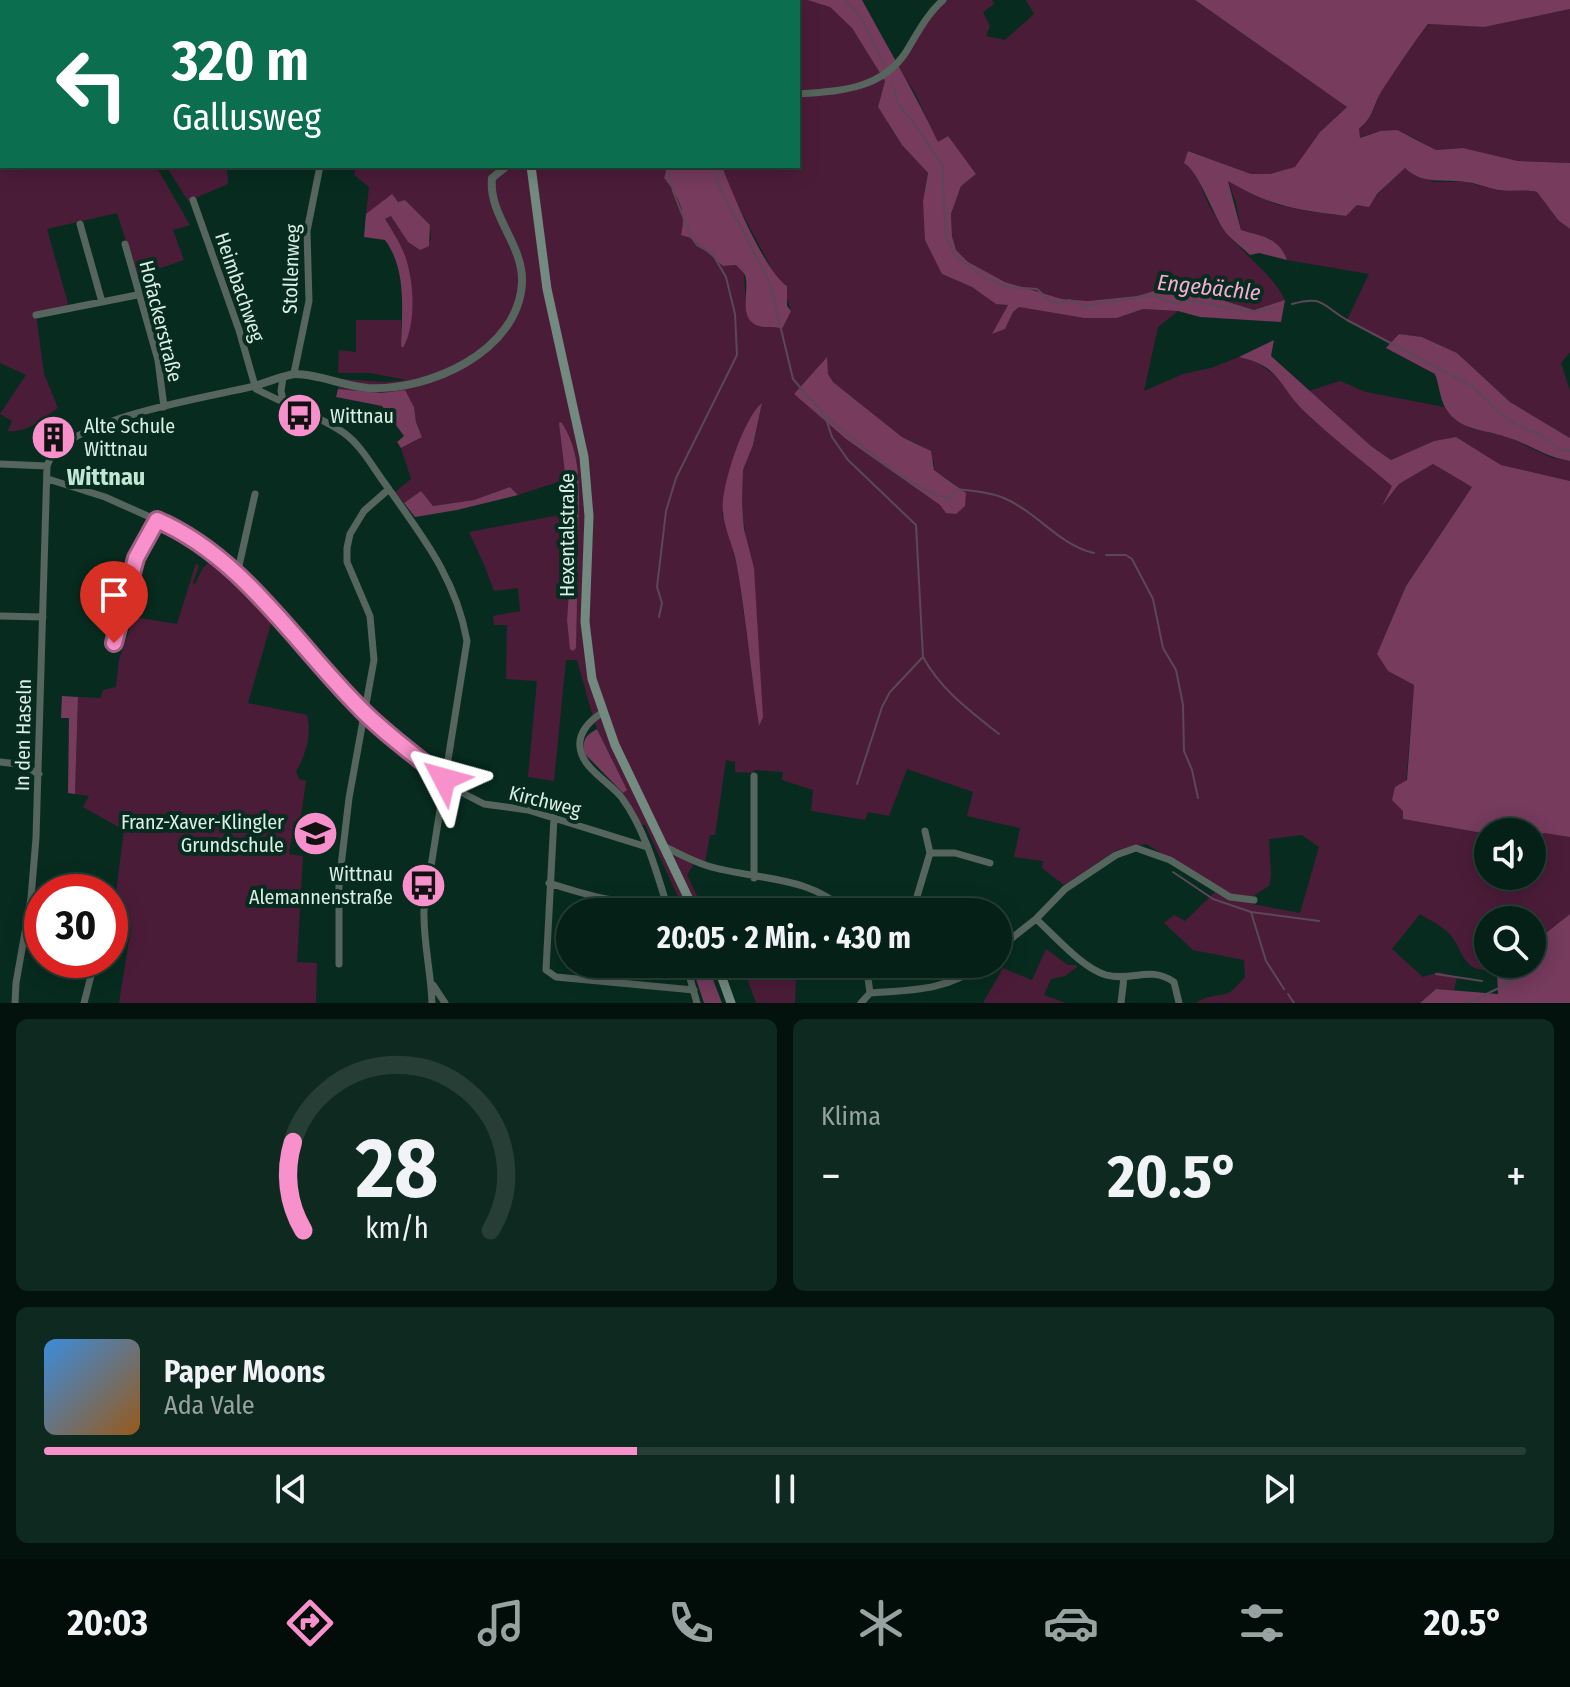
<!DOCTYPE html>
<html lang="de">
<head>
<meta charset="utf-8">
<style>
  :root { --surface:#052117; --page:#0e2920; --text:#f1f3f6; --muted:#97a3a1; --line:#263e36; --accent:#f890cb }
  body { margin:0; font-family:"Fira Sans Condensed",sans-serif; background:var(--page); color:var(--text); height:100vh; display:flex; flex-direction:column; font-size:30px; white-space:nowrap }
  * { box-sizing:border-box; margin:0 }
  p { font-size:26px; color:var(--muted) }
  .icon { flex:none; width:44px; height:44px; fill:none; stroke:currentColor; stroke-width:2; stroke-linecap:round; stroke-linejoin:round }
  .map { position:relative; height:1003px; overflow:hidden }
  .details { display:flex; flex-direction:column; gap:16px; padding:16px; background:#03120d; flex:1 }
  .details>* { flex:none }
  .guide { position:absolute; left:0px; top:0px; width:800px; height:168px; box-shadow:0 4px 20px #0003,0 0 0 2px var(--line); background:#0b6e4f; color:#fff; overflow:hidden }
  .buttons { position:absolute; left:1474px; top:818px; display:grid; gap:16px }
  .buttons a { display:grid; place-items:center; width:72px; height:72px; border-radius:50%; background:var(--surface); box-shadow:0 4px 20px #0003,0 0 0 2px var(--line); font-size:40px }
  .speed { position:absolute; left:24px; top:874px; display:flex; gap:16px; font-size:40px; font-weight:700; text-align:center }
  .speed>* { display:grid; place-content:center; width:104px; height:104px; border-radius:50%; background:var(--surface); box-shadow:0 4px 20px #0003,0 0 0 2px var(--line); line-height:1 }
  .speed .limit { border:12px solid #d22; background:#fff; color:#111 }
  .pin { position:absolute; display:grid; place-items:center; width:68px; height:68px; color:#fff; margin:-82px -34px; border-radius:50% 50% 50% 0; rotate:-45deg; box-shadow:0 0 8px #0007 }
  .pin .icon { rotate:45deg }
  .me { position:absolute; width:88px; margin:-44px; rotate:309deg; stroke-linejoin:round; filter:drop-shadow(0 0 6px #0008) }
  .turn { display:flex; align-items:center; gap:28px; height:168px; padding:0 40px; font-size:36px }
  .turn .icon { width:104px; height:104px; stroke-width:2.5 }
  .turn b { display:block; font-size:56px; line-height:68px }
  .big { font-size:60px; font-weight:700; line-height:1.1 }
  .details .tile { flex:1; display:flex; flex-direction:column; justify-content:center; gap:12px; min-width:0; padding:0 28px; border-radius:12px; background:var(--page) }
  .details .dial { align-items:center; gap:0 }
  .dial svg { height:208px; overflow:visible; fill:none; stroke:var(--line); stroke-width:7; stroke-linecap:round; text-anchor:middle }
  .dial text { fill:var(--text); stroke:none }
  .song { display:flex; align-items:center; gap:24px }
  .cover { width:96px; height:96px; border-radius:12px; background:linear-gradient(135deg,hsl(210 70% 55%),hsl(30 70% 35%)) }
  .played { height:8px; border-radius:4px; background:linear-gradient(90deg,var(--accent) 40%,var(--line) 40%) }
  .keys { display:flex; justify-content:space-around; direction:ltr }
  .heat { display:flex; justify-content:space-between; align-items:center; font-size:44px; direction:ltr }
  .details .tiles { flex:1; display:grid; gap:16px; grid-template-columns:1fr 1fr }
  .tile:last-child { grid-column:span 2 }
  .trip { position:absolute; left:556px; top:898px; width:456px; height:80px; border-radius:40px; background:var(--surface); box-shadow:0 4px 20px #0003,0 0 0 2px var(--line); font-weight:700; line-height:80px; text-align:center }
  .tab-bar { display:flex; height:128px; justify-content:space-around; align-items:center; background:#020d09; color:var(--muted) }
  .tab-bar .icon { width:56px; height:56px }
  .tab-bar .on { color:var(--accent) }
  .tab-bar b { font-size:36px; color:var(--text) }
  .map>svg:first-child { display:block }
  .green { fill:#4b1c38; fill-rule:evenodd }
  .forest { fill:#763b5d }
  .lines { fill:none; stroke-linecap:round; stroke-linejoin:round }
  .stream { stroke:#5c4756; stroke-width:2 }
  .minor { stroke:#56655e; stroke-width:7 }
  .tertiary { stroke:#56655e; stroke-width:8 }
  .secondary { stroke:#728a7f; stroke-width:9 }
  .route-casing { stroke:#a15e84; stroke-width:20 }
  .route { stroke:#f890cb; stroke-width:14 }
  .labels { text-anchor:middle; stroke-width:8; stroke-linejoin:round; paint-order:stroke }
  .street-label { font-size:20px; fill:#dbeee5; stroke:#072c1f }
  .poi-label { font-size:20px; fill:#dbeee5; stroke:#072c1f; text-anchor:start }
  .water-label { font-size:22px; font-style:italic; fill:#f7aed6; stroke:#072c1f }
  .quarter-label { font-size:24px; font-weight:bold; fill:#c1e8d6; stroke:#072c1f }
</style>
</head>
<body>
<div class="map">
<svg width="1570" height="1003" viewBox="0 0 1570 1003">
  <rect width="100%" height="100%" fill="#072c1f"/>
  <path class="green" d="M38 0H475L477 2H34Z
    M628 0H807L830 7 852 28 885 81 878 107 902 145 928 173 923 201 942 274 972 287 996 303 1008 305 993 333 1005 329 1013 312 1019 307 1084 318H1117L1143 309 1178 311 1158 327 1144 391 1183 374 1211 368 1239 357 1255 361 1276 376 1303 410 1393 486 1387 500 1399 484 1433 464 1472 487 1406 586 1377 654 1388 671 1414 685 1403 819 1488 834V876H1532V839L1544 833 1570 837V914L1532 944V920H1488V964H1490L1488 970C1464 971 1463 952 1452 937 1445 927 1429 920 1420 914L1392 949 1423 977 1439 972 1457 977 1454 990 1436 989 1420 1003H1196C1211 993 1218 998 1230 992 1235 989 1240 982 1245 977L1244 960 1193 950 1164 923 1174 915 1185 921 1219 888 1146 844 1115 851 1064 885 1042 868 1043 861 1014 857 1020 828 967 816 973 792 907 769 889 816 868 812 865 820 811 811 813 790 782 780 783 772 754 770 753 773 735 772V762L726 760 715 835H710L704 868 694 864 687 875 705 912H685L645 825H642L623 793 626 789 595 724 577 660H566L554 781 528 777 537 681 506 679 507 625H494L493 616 520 611 518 588 494 591 483 562 469 532 570 513 571 523 578 533 579 492 575 458 565 460 567 479 518 495 510 487 475 500 433 506 420 492 404 503 395 492 411 479 401 448 422 437 416 422 414 407 405 391 381 393 338 389 341 379 386 382 407 380 370 373H338L339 350 356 352V320H401V347L406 342 411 310 396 237 385 219 391 216 408 242 420 250 431 240 430 225 405 200 398 202 394 198 366 214 369 187 354 175 356 166H664L666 170 664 178 679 199 684 223 691 238 723 266 736 265 744 274 746 306 763 326 774 325 791 311 782 283 775 275 734 198 722 166H798V2ZM826 358 828 375 833 382 902 437 920 445 934 462V470L955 484 940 505 846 439 794 394ZM762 404 753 445 743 470 742 503 760 674 759 726 737 564 722 513ZM1302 835 1319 847 1300 913 1252 904 1253 896 1269 886 1271 876 1269 839Z
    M943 0H992L994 4 983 12 990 26 986 36 1005 40 1034 14 1026 0H1195L1347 107 1320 132 1295 168 1270 174H1251L1189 151 1184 162C1199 172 1202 193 1211 209 1217 218 1221 228 1228 235 1248 258 1271 273 1285 300L1254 310 1202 294 1158 290 1137 296 1088 301 1062 299 1005 282 968 262 956 250 952 236 951 214 961 186 976 174 947 136 938 143 915 93 895 62Z
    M1570 9V163L1518 161 1463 148 1436 150 1412 137 1379 131 1359 138V129C1373 118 1373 107 1381 92 1396 68 1411 46 1429 24L1484 27Z
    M27 166H156L190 225 173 230 184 260 137 276 117 213 47 229 69 307 36 314 44 374 58 408C43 418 28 433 8 431L12 421 0 414 26 375 0 363V169Z
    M166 166H227L228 184 188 201Z
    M1404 168 1434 182H1466L1501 191 1518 189 1537 192 1558 220 1570 229V352L1561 363 1570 391V438L1510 402 1457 353 1422 337 1399 334 1390 344 1347 320 1369 274 1287 260C1280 240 1261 235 1241 230L1236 203 1228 180C1268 207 1299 211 1346 216L1357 205 1375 197Z
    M1340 381 1366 392 1444 407 1455 419 1470 428 1508 437 1552 458 1570 461V481L1501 465 1456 437 1434 441 1391 460 1371 446 1309 391Z
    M212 559 239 583 273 617 248 703 307 715C312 732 306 756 296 771L299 779 306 781 300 822H294L289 854 303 856 297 962 317 963 316 1003H119L131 927 110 923V900L115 901 124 830 83 807 89 796 75 794 78 697 101 698 103 690 116 687 119 660 134 617 177 624 196 563 199 566 193 583 195 584 203 568Z
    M1046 949 1068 965H1075L1077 967 1065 976 1051 979 1044 995 1066 1003H983L1003 968 1032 980Z
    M742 964H814L808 979 796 980 795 1003H756Z"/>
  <path class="forest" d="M807 0H862C888 48 915 93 938 142L948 136 976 174 961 186 951 214 952 236 956 250 968 262 1005 282 1062 299 1088 301 1137 296 1168 287 1202 294 1254 310 1285 300 1281 322 1200 317 1178 311 1143 309 1117 318H1084L1019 307 1013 312 1005 329 992 334 1008 305 996 304 972 287 942 274 925 240 923 201 928 173 902 145 878 107 885 81 852 28 830 7Z
    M1195 0H1570V9L1484 27 1428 24C1411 46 1396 69 1381 92 1372 108 1374 116 1359 129L1360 138 1380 131 1397 130 1436 150 1463 148 1518 161 1570 163V229L1558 220 1537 192C1523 189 1510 192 1498 190 1487 188 1477 183 1466 182 1444 179 1422 185 1405 168L1377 194 1369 207 1357 205 1346 216C1297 210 1272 207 1228 181L1241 230C1262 236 1279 238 1287 260L1259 253 1250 255C1243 248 1233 241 1226 233 1213 216 1199 171 1184 163L1188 151 1251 174H1270L1295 167 1320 132 1347 107Z
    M664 166H722C732 193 765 272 787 286V306L791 311 782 329C773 325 765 329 756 325 738 317 750 289 745 275 744 273 737 266 736 265L723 266 691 238 681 235C687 211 678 196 664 178L666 171Z
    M392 194 398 202 405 200 430 225 429 246 420 250 408 242 391 216 385 219C392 230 399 241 404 253 414 279 417 323 403 348L401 346C402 311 407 270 385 240L364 237 366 214Z
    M1399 334 1422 337 1457 353 1510 402 1570 438V461C1544 457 1530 444 1506 437 1484 429 1460 431 1446 409 1440 400 1439 384 1435 374L1386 348Z
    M1274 340 1271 356 1371 446 1391 460 1434 441 1456 437 1501 465 1570 481V837L1544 833 1532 839V832H1488V834L1403 819V811L1392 800 1395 787 1407 780 1414 685 1388 671 1377 654 1406 586 1472 487 1433 464 1399 484 1382 506 1392 486C1363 461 1332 438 1305 412 1278 386 1281 366 1239 357Z
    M827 357 828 374 833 382 902 437 931 451 934 470 966 493 965 506 956 514 946 513 940 505 846 439 794 394Z
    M338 389 381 393 405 390 414 407 416 422 422 437 401 448 397 442 404 436 382 406 336 397Z
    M762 403 753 445 743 470 742 503 744 529 754 568 763 717 759 726C751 673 746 619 737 566 734 548 724 529 723 512 720 488 744 417 762 403Z
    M561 422C583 453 579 497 578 534L571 523 559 423Z
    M510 487 518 495 457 510 415 517 404 503 421 491 433 506 474 500Z
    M574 551 578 552 576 648 573 651 570 649 567 620 572 554Z
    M62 696 78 697 75 794 68 793 69 718H61Z
    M597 729 627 790 623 793 585 754C581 741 586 735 597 729Z
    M1570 914V1003H1420L1436 989 1498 994 1497 972 1511 971 1517 964H1532V944Z
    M691 964H707L722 1003H704Z"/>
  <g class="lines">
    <path class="stream" d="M614 0 615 2
      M846 0 861 17 884 65
      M892 83 899 106 913 121 942 165 946 237 951 249 958 258 985 278 1008 287 1037 289 1051 302 1060 304 1069 300 1086 306 1153 295 1176 304 1187 300 1251 312 1278 308
      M712 166 720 188 770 283 793 379 825 416 832 437 848 460 916 525 923 657C941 690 970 711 999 734
      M1292 304C1324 295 1321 305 1347 320L1472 386 1503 416 1520 427 1539 434 1559 449 1570 451
      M825 416C859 442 908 489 949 499L956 489C972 491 992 492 1006 499 1038 513 1059 545 1094 553
      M1106 555H1126L1132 559 1153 599 1163 648 1176 670 1183 705 1184 751 1192 770 1198 798
      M659 617 662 603 657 587 666 511 676 478 737 355 735 314 726 277 712 253 697 245 691 237 673 191 668 166
      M857 784 882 707 890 692 923 657
      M1173 872 1213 899 1251 912 1319 921
      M1251 912 1266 961 1284 989
      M1436 974 1482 981
      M1288 994 1294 1003
      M1467 1003 1512 982H1503"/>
    <path class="minor" d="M798 94C839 91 881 90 906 52 917 34 927 14 943 0
      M193 200 239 330 255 386
      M80 224 102 302
      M125 244 158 360 164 407
      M36 315 137 295
      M294 373 309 301 307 231 320 166
      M283 378 281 391 284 404
      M255 386 256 389C284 404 318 415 344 433 362 446 373 468 386 485 422 536 456 578 467 641L424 910C423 942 431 971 432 1003
      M0 464 47 466
      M48 479 105 497 170 526 210 553 263 601 364 714 457 790 484 804 528 810 647 847
      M237 575 255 494
      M0 616 43 617
      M113 647 136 558 157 520
      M602 713C590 720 578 733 580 747 582 769 610 782 622 798 646 831 657 874 669 912
      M0 762 18 764 39 774
      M754 776V878
      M554 817 546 970 556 977 694 990
      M663 846C678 853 692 861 708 866 754 880 811 875 846 912
      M930 853H955L990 863
      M549 883C586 895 626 908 665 899
      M905 912 916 900 930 853 925 831
      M1036 919C1055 936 1082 968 1106 975 1132 982 1150 965 1174 982L1179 1003
      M998 949 1036 919 1065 889 1116 855 1136 848 1170 860 1230 897 1254 900
      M339 964V883L349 798 374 660 370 616 347 562V548L350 534 364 511 389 489
      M686 964 697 1003
      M866 964 870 993
      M433 985 445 1003
      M870 993C909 990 949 991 981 964
      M15 1003 16 983 31 898 36 838 47 466C60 419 210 397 255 386
      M84 1003 95 960
      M861 1003 870 993
      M1121 1003 1124 977"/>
    <path class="tertiary" d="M255 386C265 383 287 374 296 374 317 374 345 386 368 388 429 391 518 352 522 283 524 245 488 215 492 178L507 166"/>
    <path class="secondary" d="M525 2V0
      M531 166 547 289 584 457 589 516 585 622 592 679 615 745 695 912
      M717 964 731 1003"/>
  </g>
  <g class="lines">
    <defs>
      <path id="route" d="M114 643 136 558 157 520C241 556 293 640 355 703 381 731 414 754 444 779"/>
    </defs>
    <use href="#route" class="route-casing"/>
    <use href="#route" class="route"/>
  </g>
  <defs>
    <symbol id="bus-disc" viewBox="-11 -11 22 22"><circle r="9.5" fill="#f890cb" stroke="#072c1f"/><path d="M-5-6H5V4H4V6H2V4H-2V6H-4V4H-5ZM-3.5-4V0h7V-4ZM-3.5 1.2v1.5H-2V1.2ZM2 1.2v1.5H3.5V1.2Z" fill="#111"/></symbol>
    <symbol id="building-disc" viewBox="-11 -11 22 22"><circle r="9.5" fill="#f890cb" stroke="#072c1f"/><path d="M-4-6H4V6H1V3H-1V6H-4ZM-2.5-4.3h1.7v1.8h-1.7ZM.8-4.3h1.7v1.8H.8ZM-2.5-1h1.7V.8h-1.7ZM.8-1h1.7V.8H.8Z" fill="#111"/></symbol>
    <symbol id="school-disc" viewBox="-11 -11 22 22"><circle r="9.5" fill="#f890cb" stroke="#072c1f"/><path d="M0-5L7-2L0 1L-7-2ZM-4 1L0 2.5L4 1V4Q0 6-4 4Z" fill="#111"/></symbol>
  </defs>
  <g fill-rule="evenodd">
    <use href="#bus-disc" x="274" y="390" width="51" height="51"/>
    <use href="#building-disc" x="28" y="412" width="51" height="51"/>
    <use href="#school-disc" x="290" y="808" width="51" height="51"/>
    <use href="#bus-disc" x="398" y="860" width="51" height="51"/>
  </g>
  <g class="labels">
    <g class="street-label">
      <text transform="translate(291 269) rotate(-88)" y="7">Stollenweg</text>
      <text transform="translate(240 287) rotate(71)" y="7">Heimbachweg</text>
      <text transform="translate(161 321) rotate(76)" y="7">Hofackerstraße</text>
      <text transform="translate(567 535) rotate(-90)" y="7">Hexentalstraße</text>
      <text transform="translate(23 735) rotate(-89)" y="7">In den Haseln</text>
      <text transform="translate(545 801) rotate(14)" y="7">Kirchweg</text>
    </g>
    <g class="poi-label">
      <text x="330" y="423">Wittnau</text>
      <text x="84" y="433">Alte Schule<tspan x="84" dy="23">Wittnau</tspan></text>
      <text x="284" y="829" text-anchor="end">Franz-Xaver-Klingler<tspan x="284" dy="23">Grundschule</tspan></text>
      <text x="393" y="881" text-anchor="end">Wittnau<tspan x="393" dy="23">Alemannenstraße</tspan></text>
    </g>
    <g class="water-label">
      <text transform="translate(1209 287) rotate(6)" y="8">Engebächle</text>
    </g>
    <g class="quarter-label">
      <text x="106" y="485">Wittnau</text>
    </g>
  </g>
</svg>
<div class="buttons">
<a><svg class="icon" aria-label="sound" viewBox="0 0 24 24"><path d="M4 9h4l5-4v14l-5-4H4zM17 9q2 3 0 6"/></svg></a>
<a><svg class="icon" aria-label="search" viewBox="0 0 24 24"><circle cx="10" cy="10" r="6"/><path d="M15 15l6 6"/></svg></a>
</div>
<div class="speed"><div class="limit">30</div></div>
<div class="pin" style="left:114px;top:643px;background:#d93025"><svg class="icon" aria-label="arrive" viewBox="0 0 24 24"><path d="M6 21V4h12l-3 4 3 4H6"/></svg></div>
<svg class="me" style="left:444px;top:779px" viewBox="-20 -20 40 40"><path d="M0-17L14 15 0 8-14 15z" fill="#f890cb" stroke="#fff" stroke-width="4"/></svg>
<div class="trip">20:05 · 2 Min. · 430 m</div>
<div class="guide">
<div class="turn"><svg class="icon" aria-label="left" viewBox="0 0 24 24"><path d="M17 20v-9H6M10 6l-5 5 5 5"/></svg><div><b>320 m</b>Gallusweg</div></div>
</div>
</div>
<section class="details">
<div class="tiles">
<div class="tile dial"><svg viewBox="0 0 100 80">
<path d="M14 69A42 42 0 1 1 86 69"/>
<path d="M14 69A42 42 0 0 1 10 35" stroke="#f890cb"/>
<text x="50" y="56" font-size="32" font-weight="700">28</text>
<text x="50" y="72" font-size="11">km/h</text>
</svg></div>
<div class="tile"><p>Klima</p>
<div class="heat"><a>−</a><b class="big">20.5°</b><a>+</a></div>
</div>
<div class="tile">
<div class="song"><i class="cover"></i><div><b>Paper Moons</b><p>Ada Vale</p></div></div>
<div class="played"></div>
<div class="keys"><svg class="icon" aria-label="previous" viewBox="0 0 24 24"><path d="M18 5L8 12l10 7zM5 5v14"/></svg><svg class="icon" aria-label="pause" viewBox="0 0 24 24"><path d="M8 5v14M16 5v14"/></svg><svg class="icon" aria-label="next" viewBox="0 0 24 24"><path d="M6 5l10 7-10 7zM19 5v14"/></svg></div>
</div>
</div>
</section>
<nav class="tab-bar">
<b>20:03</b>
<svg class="icon on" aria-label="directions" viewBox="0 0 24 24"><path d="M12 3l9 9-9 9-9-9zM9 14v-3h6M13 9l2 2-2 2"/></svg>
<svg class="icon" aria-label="music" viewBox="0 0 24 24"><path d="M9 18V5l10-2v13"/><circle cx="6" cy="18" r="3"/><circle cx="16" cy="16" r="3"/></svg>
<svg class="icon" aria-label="phone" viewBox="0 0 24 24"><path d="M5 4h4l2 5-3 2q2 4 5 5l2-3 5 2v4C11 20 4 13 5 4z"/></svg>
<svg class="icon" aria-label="climate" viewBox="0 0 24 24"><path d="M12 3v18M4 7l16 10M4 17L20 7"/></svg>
<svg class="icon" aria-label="car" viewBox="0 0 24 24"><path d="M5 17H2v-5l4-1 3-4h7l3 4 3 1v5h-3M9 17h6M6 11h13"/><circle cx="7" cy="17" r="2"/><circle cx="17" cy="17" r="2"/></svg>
<svg class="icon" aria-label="filters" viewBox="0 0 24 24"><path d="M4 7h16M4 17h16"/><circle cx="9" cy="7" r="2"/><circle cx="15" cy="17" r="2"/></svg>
<b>20.5°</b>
</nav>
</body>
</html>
